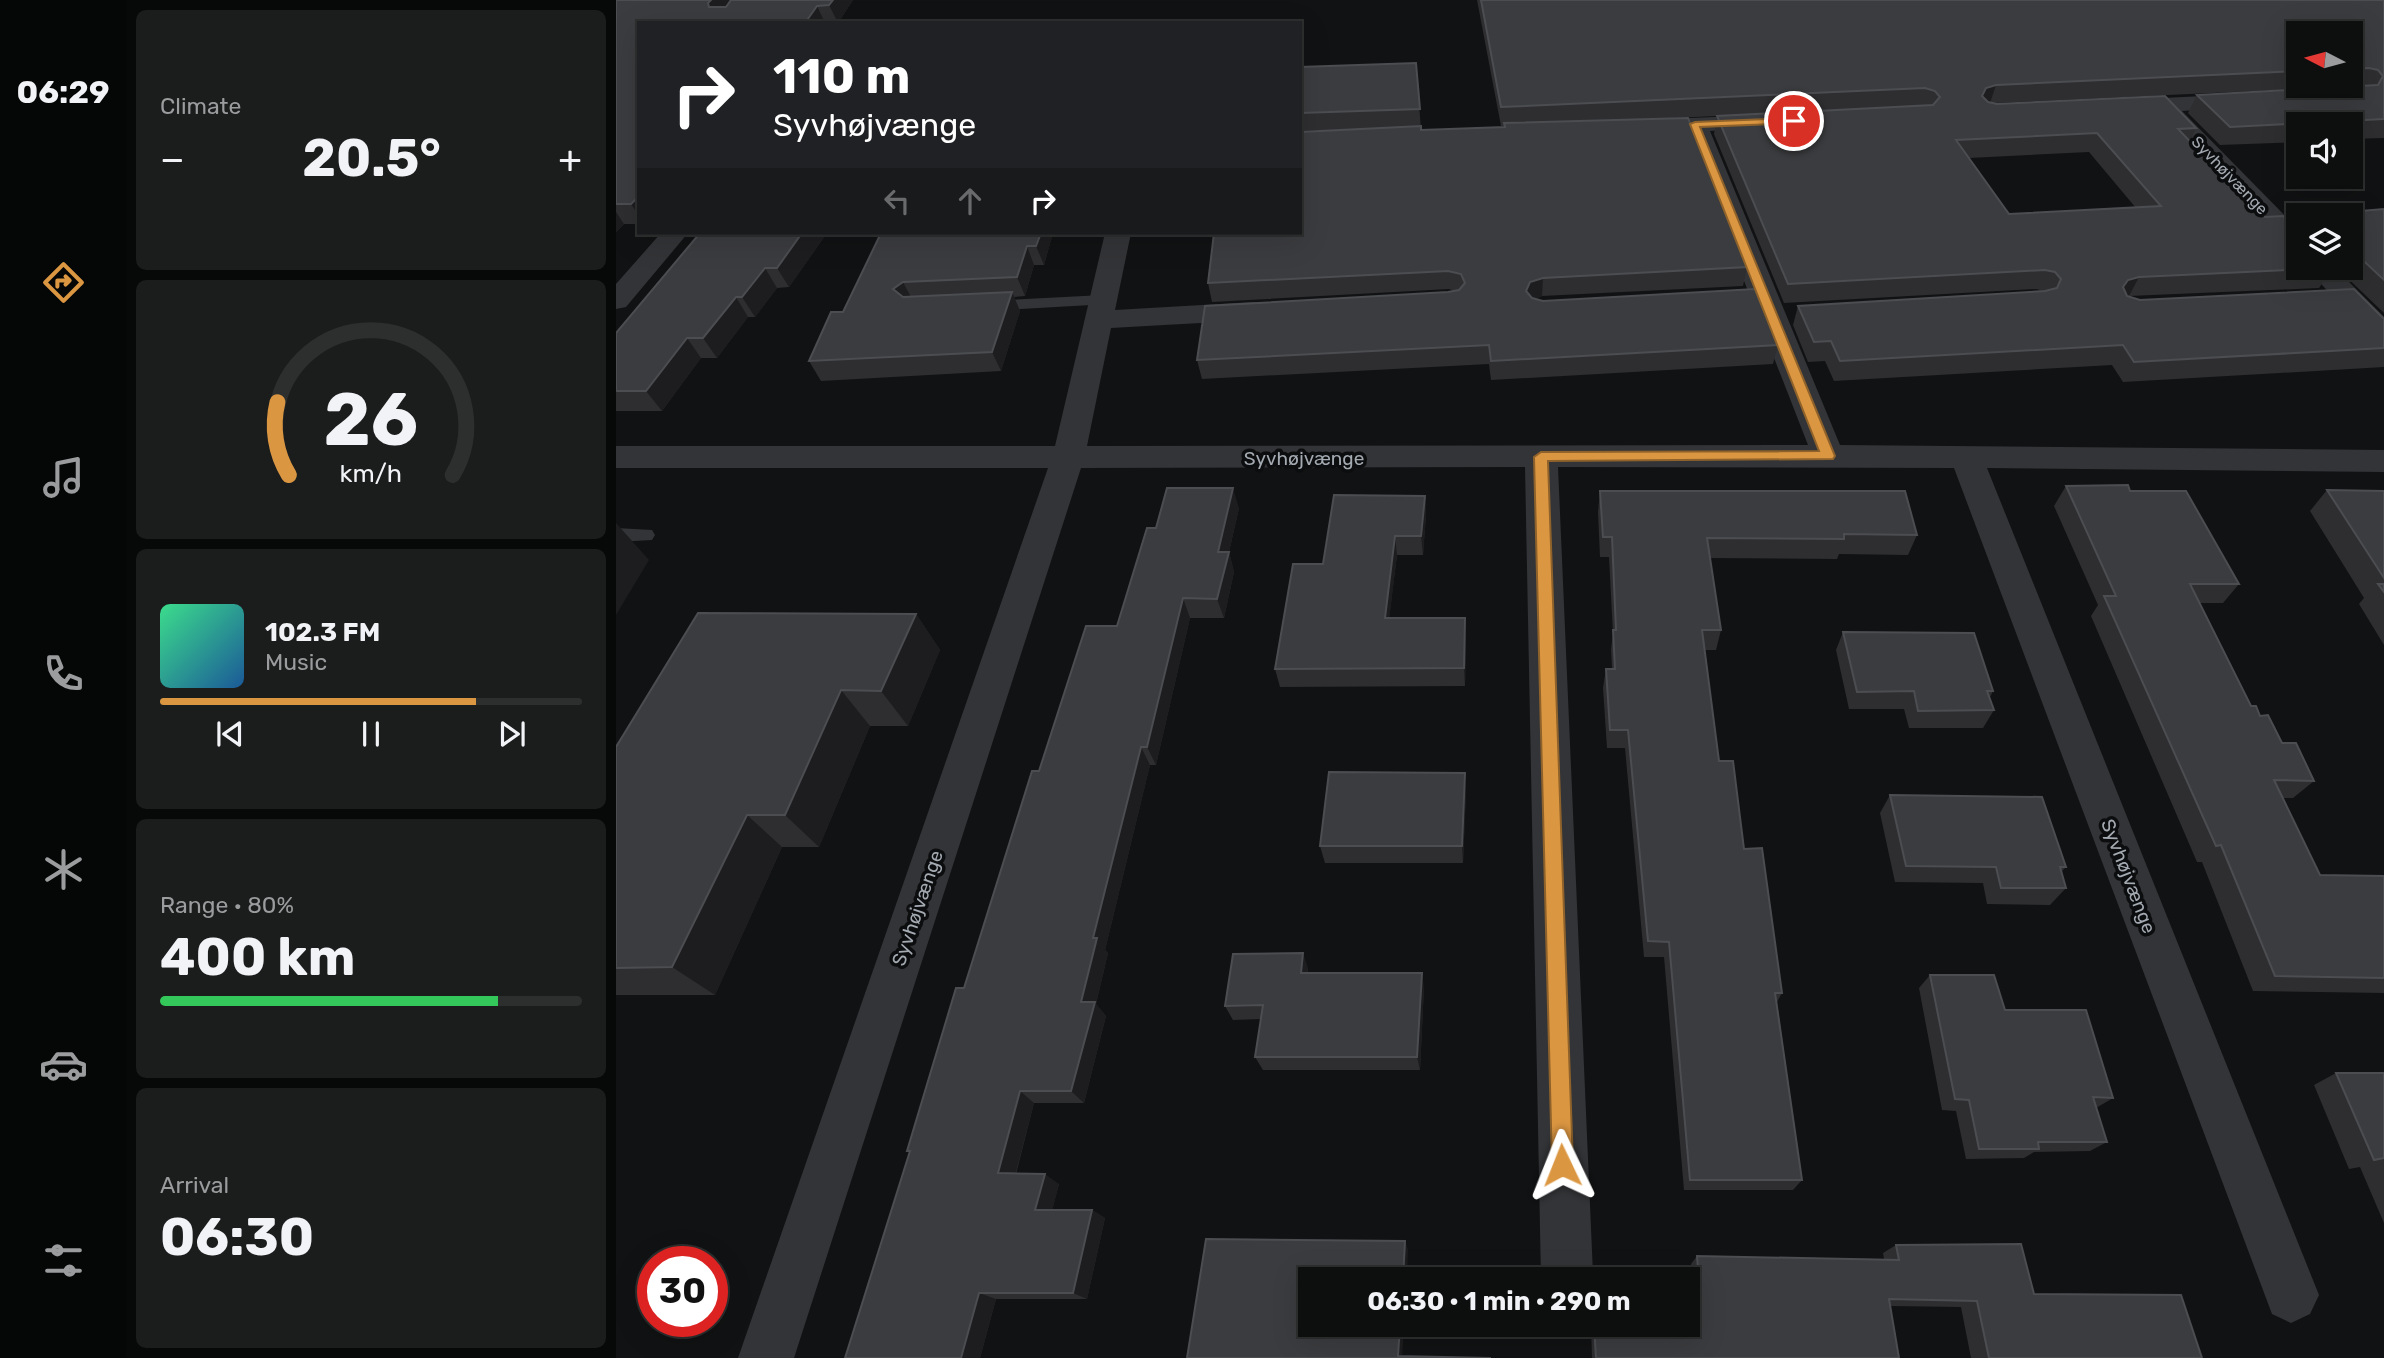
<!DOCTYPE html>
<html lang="en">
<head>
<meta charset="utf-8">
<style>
  :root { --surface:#0d0e0e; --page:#1b1c1c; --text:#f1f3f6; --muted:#9a9c9e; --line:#2d2e2e; --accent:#db9641 }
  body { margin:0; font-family:Rubik,sans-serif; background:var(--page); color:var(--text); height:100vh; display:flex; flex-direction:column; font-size:26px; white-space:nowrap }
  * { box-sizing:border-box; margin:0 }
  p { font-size:23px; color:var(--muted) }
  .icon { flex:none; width:38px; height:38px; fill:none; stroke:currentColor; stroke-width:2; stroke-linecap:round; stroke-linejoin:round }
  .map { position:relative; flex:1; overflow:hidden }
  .drawer { display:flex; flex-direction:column; gap:10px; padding:10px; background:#070808; width:490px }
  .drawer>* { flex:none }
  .guide { position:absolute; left:21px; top:21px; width:665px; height:214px; border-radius:0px; box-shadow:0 7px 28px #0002,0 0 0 2px var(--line); background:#202124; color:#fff; overflow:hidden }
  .needle { width:46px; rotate:276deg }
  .fabs { position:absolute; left:1670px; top:21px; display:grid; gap:14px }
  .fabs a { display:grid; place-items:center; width:77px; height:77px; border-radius:0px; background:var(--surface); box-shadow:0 7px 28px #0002,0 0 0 2px var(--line); font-size:35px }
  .speed { position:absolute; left:21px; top:1246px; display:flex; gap:14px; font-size:35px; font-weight:700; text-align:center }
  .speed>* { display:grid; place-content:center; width:91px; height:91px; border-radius:50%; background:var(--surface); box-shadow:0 7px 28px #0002,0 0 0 2px var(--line); line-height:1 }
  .speed .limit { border:10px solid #d22; background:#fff; color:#111 }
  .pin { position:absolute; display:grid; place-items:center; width:60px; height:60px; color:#fff; margin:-30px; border:4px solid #fff; border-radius:50%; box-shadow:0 2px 7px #0007 }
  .me { position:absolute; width:77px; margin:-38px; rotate:358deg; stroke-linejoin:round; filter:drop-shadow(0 0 5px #0008) }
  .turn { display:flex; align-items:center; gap:24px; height:147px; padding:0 21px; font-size:32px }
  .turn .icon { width:91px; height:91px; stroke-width:2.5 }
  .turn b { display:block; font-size:49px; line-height:60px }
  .lanes { display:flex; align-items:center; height:66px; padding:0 21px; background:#0003; justify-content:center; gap:35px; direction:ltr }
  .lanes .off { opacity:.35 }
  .big { font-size:52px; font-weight:700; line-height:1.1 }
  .drawer .widget { flex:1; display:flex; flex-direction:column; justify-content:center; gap:10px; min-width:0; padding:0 24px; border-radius:10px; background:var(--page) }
  .drawer .dial { align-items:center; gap:0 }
  .dial svg { height:182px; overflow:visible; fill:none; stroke:var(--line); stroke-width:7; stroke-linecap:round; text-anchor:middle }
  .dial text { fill:var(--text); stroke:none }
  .song { display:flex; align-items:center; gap:21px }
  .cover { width:84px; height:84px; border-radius:10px; background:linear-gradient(135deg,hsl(150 70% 55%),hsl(210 70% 35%)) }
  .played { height:7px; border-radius:4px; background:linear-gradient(90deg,var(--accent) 75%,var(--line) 75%) }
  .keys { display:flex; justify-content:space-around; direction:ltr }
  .heat { display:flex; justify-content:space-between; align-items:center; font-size:38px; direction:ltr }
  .charge { height:10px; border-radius:5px; background:linear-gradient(90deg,#34c759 80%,var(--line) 0) }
  .trip { position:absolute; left:682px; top:1267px; width:402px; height:70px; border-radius:0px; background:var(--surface); box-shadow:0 7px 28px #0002,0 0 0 2px var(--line); font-weight:700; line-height:70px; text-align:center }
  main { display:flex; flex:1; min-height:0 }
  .dock { display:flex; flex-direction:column; width:126px; justify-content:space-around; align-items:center; background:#050606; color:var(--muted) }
  .dock .icon { width:49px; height:49px }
  .dock .active { color:var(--accent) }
  .dock b { font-size:32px; color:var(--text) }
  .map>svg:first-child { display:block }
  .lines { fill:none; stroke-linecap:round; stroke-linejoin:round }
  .lane { fill:#333437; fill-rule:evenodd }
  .street { fill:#333437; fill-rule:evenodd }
  .wall { fill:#2e2e31; fill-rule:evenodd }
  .shaded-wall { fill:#1d1d1f }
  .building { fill:#3b3c3f; stroke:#4b4d51; stroke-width:2; fill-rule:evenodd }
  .route { fill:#db9641; stroke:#8e622a; stroke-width:2 }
  .labels { text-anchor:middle; stroke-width:7; stroke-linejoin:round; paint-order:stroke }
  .far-street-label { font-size:16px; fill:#a4aab2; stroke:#0c0d0e }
  .street-label { font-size:19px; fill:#a4aab2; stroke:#0c0d0e }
</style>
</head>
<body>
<main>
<nav class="dock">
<b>06:29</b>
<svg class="icon active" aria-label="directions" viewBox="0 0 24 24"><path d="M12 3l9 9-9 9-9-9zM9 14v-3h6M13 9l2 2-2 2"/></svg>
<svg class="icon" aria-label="music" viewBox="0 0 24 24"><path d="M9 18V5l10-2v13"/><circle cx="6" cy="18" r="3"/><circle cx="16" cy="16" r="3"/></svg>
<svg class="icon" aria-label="phone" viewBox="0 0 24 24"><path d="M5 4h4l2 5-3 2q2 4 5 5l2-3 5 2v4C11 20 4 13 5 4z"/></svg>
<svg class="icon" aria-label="climate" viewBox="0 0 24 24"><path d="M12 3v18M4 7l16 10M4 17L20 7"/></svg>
<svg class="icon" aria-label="car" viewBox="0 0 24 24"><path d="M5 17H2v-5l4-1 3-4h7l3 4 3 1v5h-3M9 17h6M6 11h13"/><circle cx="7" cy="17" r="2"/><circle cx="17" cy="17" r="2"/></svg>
<svg class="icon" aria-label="filters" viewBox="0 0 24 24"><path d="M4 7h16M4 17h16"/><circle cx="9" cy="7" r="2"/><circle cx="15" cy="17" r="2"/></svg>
</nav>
<section class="drawer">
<div class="widget"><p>Climate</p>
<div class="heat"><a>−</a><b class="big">20.5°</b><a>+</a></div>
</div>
<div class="widget dial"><svg viewBox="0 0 100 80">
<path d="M14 69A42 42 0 1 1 86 69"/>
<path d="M14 69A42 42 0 0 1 9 37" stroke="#db9641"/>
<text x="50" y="56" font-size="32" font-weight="700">26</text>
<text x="50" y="72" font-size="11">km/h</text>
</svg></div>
<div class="widget">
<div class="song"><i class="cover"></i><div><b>102.3 FM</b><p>Music</p></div></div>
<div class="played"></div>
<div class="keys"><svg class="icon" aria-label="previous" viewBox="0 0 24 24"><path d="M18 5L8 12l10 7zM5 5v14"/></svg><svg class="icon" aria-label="pause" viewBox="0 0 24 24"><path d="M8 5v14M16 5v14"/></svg><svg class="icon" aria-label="next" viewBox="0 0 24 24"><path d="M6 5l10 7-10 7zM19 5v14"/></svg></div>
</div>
<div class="widget"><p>Range · 80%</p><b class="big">400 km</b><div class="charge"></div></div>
<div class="widget"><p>Arrival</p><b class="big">06:30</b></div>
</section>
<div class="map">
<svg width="1768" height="1358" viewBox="0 0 1768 1358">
  <rect width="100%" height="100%" fill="#111213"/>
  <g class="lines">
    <path class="lane" d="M487 295 495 300 493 304 371 311 363 306 371 301Z
      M0 528 36 530 39 535 36 540 0 542Z"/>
    <path class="street" d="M1630 94 1638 96 1641 101 1638 106 1566 111 1682 229V253L1673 251 1541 112H1497L1493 107 1497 102 1505 100Z
      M1150 115 1158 117 1162 122 1158 127 1094 131 1224 445 1768 450V472L1371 468 1703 1295 1694 1314 1675 1323 1656 1314 1338 468 942 467 977 1274 975 1279H925L909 467 465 468 178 1358H122L432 468H0V446H439L489 233H515L499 310 638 302 648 305 652 311 648 317 638 320 495 328 471 446 1192 445 1070 132H1014L1010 127 1014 122 1022 120Z
      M45 233H72L10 307 0 309V284Z
      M1690 268H1719L1768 317V343L1758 340Z"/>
  </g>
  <path class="wall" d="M0 0H237L222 23H23V224H8L0 232Z
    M861 0H1768V138L1734 139V124H1682V142L1604 145 1572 113 1581 95 1705 88 1378 103 1580 128 1574 141 1634 204 1717 268 1703 288 1513 296 1524 300 1768 319V367L1507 382 1496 365 1218 381 1209 361 1192 362 1177 325 1182 306 1428 291 1420 289 1168 303 1098 134 1101 116 1034 119 1131 267 1127 286 926 296 919 299 1162 345 1157 364 875 380 873 364 586 379 581 360 838 291 833 289 596 302 592 283 777 128 684 131V67L800 63 805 130 888 127V126H885ZM1682 33H1734V86H1682ZM1473 152 1520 208 1393 214 1353 158Z
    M1768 209V313L1721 268H1734V215Z
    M211 233 173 287 161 288 139 317H132L101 358H85L46 411H0V333Z
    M265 233H437L428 265H418L409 296 398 297 404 311 385 371 205 381 193 361 227 312Z
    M1450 486 1514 491 1623 584 1607 603H1584L1635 706 1644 716 1698 781 1677 798H1667L1704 875 1768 876V993L1637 991 1586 862H1581L1475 616 1482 605 1438 506Z
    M1711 490 1768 491V645L1743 604 1748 598 1694 511Z
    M984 491 1301 535 1292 555 1223 554 1221 559 1094 558 1105 630 1100 650H1089L1103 761 1128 849 1166 993 1161 1002 1186 1180 1177 1190H1068L1048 957H1028L1009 748H991L987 688 990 669H996L995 649 997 634 993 557H984L982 512Z
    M809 496 810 515 807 555H781L773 618 850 637 849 686 664 687 659 669 707 564Z
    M623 508 613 552 618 572 608 618H574L540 765H534L489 950 492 953 480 1004 490 1016 468 1103H418L400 1174 443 1184 436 1210H476L489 1218 471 1299H380L364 1358 293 1152 291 1151 423 771 501 626 540 528Z
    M300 614 324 650 292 726H254L203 847H166L99 995H0V747Z
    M1227 632 1377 691 1374 697 1378 710 1367 728H1293L1288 709H1233L1220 650Z
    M850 791 847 863H709L704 846Z
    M1274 795 1450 867 1445 872 1450 888 1434 905 1371 904 1367 883 1279 882 1264 813Z
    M692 968V973L808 987 804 1070H647L639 1057 645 1019 617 1020 609 1006Z
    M1314 975 1389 1010 1497 1098 1480 1108 1491 1142 1474 1151 1418 1152 1408 1158 1350 1159 1340 1111 1326 1110 1303 988Z
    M1720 1073H1768V1223L1744 1167 1733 1169 1698 1085Z
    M1280 1245 1418 1294 1586 1358H1355L1345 1307 1274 1306 1283 1358H976L975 1325H1073L1078 1303 1075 1264 1081 1256 1268 1259 1267 1253Z"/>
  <path class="shaded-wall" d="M95 0H120L102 21 93 7 92 3Z
    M217 0H237L222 23 213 5Z
    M201 6 209 23H189Z
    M1380 85 1374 103 1366 96 1370 88Z
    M23 196V216L15 204Z
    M0 212 8 224 0 232Z
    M186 233H211L173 287 161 268Z
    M425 233H437L428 265 420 246Z
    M411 246 418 265 409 296 401 277Z
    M149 268 161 288 139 317 126 297Z
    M1523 277 1513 296 1502 299 1507 287 1512 280Z
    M927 278 926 296 914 301 910 291 914 282Z
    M287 282 297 301 287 308 277 289Z
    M396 292 404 311 385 371 376 352Z
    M120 297 132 317 101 358 87 338Z
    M71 338 85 358 46 411 30 391Z
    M617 488 623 508 613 552 618 572 608 618 601 599 602 552Z
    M809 496 810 515 807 555 805 536Z
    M0 523 33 560 0 615Z
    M779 536 781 555 771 637 769 618Z
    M567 598 574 618 540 765 531 747Z
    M300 614 324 650 292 726 265 691Z
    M849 618 850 637 849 686 848 668Z
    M225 690 254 726 203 847 169 815Z
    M525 747 534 765 489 950 492 953 480 1004 490 1016 468 1103 455 1091 465 1002 477 938Z
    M849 773 850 791 847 863 846 846Z
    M131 815 166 847 99 995 56 967Z
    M687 953 692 968 690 988 685 973Z
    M806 973 808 987 804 1070 801 1057Z
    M404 1091 418 1103 397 1183 382 1173Z
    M429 1174 443 1184 434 1219 419 1210Z
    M476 1210 489 1218 471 1299 457 1293Z
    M789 1241 792 1250 791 1279H787Z
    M363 1293 380 1299 364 1358H345Z
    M784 1325H788L786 1358 782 1356Z"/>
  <path class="building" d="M0 0H95L92 3 93 7H110L115 0H217L213 5 201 6 189 23H23V196L15 204H0Z
    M865 0H1768V119L1614 127 1581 95 1762 85 1767 76 1762 70 1753 68 1734 69V33H1682V71L1380 85 1370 88 1366 96 1372 102 1381 104 1549 96 1580 128 1562 129 1634 204H1637L1649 217 1667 216 1682 231V268H1717L1523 277 1512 280 1507 287 1511 296 1524 300 1738 289 1768 319V348L1518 362 1507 345 1224 361 1215 341 1198 342 1182 306 1429 291 1441 288 1445 279 1439 272 1429 270 1172 284 1101 116 1317 105 1324 97 1319 91 1309 88 885 107ZM1481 133 1545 206 1393 214 1340 140Z
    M800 63 804 109 684 113V67Z
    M1072 118 1131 267 927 278 914 282 910 291 916 298 927 301 1139 289 1162 345 875 361 873 345 581 360 589 306 832 292 843 290 849 283 845 274 832 271 592 283 598 233H684V132L805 126V130L889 127 888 123Z
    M1768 209V280L1734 248V215H1697Z
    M84 233H186L161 268H149L126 297H120L87 338H71L30 391H0V333Z
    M265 233H425L420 246H411L401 277 287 282 277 289 287 297 396 292 376 352 193 361 215 312H227Z
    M1512 485 1514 491H1570L1623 584H1574L1635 706H1640L1644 716 1652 715 1666 743H1680L1698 781 1658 780 1704 875 1768 876V978L1659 976 1605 845 1600 846 1488 596H1500L1450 486Z
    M551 488H617L602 552H613L601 599 567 598 531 747H525L477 938H481L465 1002H479L455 1091H404L382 1173 429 1174 419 1210H476L457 1293H363L345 1358H229L294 1151H291L340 988H348L416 771H423L470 626H501L531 528H540Z
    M1711 490 1768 491V578Z
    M984 491H1289L1301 535 1228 534V539L1091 538 1105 630H1086L1103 761H1117L1128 849 1146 848 1166 993H1159L1186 1180H1074L1053 942 1032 941 1012 730H994L990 669H999L997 630H1000L996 537H987Z
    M718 495 809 496 805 536H779L769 618H849L848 668 659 669 677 564H707Z
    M1762 584H1768V592Z
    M82 613 300 614 265 691 225 690 169 815H131L56 967 0 968V747Z
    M1227 632 1358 633 1377 691H1371L1378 710 1302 711 1298 691 1241 692Z
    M713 772 849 773 846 846H704Z
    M1274 795 1426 797 1450 867H1444L1450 888H1385L1380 867 1290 866Z
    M687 953 685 973H806L801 1057H639L647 1005 609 1006 617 954Z
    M1314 975H1378L1389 1010H1470L1497 1098 1477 1097 1491 1142H1422L1423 1149H1363L1353 1100 1339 1099Z
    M1720 1073H1768V1158L1758 1160Z
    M590 1239 789 1241 787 1279H695V1325H784L782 1356 875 1358H571Z
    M1405 1244 1418 1294 1565 1295 1586 1358H1373L1361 1301 1273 1299 1283 1358H980L978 1325H1073V1303L1085 1304 1081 1256 1283 1260 1280 1245Z"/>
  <path class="route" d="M1178 118 1183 121 1182 123 1084 127 1219 456 1217 459 932 461 957 1165 954 1172 946 1175 939 1172 936 1165 918 457 925 452 1203 451 1074 124 1079 122Z"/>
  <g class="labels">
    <g class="far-street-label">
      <text transform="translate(1614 175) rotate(46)" y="6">Syvhøjvænge</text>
    </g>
    <g class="street-label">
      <text x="688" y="465">Syvhøjvænge</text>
      <text transform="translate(1513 876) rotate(69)" y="7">Syvhøjvænge</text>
      <text transform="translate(301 908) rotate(-71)" y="7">Syvhøjvænge</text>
    </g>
  </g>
</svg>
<div class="fabs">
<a><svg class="needle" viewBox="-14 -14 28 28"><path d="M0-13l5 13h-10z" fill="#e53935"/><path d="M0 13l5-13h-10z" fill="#9a9c9e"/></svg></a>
<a><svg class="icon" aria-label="sound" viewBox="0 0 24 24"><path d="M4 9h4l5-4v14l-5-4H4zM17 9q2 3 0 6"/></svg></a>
<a><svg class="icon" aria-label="layers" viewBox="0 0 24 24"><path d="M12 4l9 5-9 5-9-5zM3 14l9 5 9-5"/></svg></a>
</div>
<div class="speed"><div class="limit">30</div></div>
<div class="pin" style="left:1178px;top:121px;background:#d93025"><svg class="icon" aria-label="arrive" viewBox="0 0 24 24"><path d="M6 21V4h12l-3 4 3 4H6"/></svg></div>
<svg class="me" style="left:946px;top:1165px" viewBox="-20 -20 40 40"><path d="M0-17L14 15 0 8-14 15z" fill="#db9641" stroke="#fff" stroke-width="4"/></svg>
<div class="trip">06:30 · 1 min · 290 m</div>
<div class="guide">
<div class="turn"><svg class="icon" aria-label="right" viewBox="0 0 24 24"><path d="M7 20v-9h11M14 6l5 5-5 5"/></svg><div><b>110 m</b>Syvhøjvænge</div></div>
<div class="lanes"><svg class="icon off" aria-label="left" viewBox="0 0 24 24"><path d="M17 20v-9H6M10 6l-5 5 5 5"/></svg><svg class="icon off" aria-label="ahead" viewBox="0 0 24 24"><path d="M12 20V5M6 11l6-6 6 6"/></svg><svg class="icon" aria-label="right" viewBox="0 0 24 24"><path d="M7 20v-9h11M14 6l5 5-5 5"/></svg></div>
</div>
</div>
</main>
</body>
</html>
